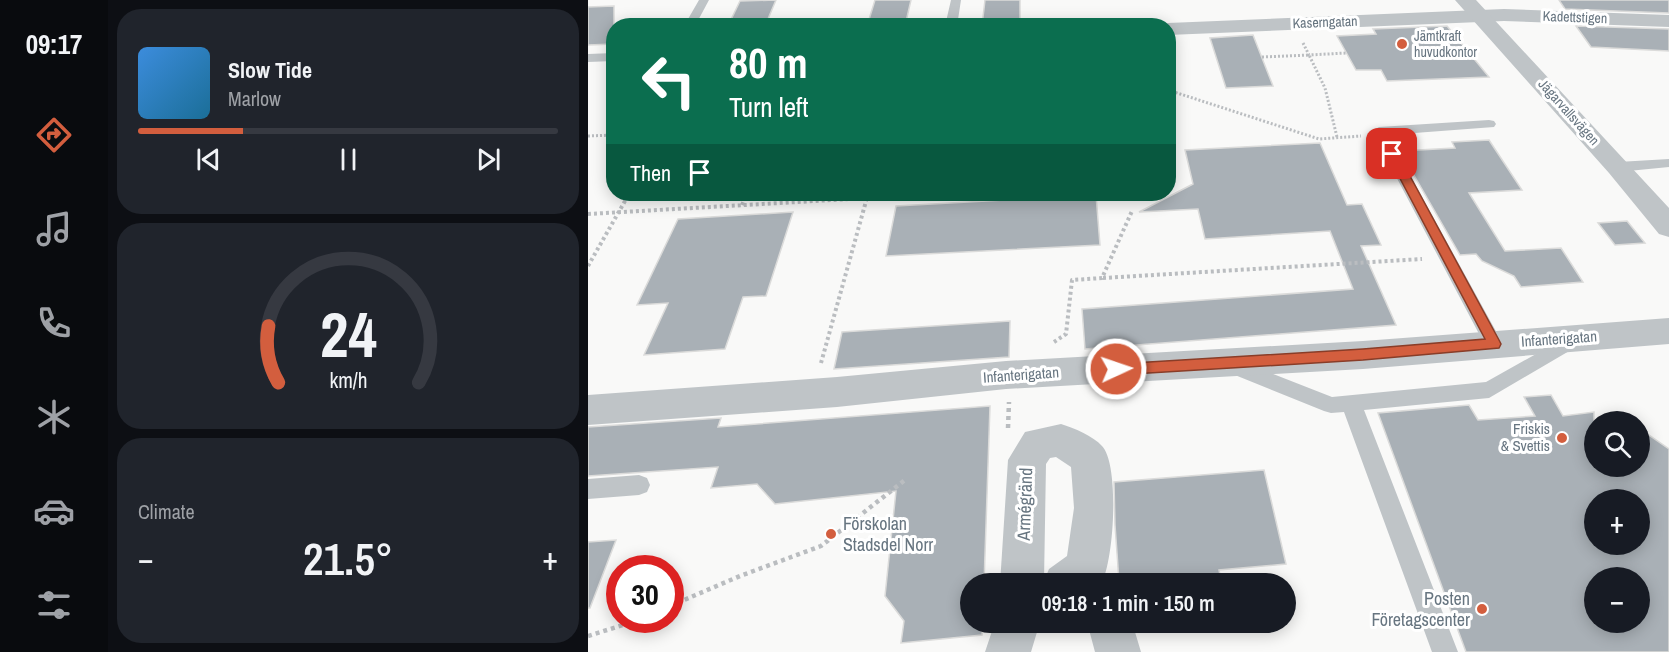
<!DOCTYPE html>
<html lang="en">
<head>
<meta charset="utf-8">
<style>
  :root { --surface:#171b24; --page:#20242c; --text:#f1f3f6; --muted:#9ea1a6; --line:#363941; --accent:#d35e3e }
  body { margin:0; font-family:"Archivo Narrow",sans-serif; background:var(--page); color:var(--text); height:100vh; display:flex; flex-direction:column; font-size:22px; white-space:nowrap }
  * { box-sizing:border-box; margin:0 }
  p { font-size:20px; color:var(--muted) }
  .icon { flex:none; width:33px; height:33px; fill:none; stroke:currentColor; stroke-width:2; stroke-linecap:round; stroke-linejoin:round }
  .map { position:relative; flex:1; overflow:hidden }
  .sheet { display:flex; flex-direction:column; gap:9px; padding:9px; background:#0d0f14; width:480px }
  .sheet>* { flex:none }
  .top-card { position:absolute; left:18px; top:18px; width:570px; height:183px; border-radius:24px; box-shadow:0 3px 15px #0003; background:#0b6e4f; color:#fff; overflow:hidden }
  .controls { position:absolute; left:996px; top:411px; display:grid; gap:12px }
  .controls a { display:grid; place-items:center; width:66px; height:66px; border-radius:50%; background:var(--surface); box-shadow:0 3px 15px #0003; font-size:30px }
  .speed { position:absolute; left:18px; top:555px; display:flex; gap:12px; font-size:30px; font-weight:700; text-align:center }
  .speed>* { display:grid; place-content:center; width:78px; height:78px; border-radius:50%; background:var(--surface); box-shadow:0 3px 15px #0003; line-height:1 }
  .speed .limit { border:9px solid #d22; background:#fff; color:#111 }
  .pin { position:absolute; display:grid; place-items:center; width:51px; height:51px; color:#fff; margin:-26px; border-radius:12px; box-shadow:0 3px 9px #0006 }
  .me { position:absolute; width:66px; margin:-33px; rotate:87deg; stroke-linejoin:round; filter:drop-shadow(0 0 4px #0008) }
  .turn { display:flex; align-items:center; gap:21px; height:126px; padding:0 24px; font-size:27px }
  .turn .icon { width:78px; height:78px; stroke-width:2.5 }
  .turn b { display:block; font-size:42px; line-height:51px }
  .then { display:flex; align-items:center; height:57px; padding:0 24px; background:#0003; gap:12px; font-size:22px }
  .big { font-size:45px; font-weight:600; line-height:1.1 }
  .sheet .widget { flex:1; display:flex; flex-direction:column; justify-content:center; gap:9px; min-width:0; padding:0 21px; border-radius:24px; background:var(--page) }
  .sheet .dial { align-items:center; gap:0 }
  .dial svg { height:156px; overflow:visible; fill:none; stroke:var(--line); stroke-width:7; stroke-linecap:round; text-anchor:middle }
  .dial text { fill:var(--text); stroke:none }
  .song { display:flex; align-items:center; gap:18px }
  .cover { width:72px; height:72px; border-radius:9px; background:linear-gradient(135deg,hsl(210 70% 55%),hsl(200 70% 35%)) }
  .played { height:6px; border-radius:3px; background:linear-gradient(90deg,var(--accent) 25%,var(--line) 25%) }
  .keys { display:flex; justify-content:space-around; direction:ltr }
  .heat { display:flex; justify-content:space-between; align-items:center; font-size:33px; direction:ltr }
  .trip { position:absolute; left:372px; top:573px; width:336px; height:60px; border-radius:30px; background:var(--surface); box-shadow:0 3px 15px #0003; font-weight:600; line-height:60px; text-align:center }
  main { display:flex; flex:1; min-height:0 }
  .menu { display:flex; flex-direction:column; width:108px; justify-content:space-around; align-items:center; background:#090b0e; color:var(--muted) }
  .menu .icon { width:42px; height:42px }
  .menu .on { color:var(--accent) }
  .menu b { font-size:27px; color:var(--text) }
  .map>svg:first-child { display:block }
  .building { fill:#a9b0b6; stroke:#dbdbda; stroke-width:1.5; fill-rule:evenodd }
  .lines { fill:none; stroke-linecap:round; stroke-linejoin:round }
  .path-far2 { stroke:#babdc0; stroke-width:3; stroke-dasharray:2 2; stroke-linecap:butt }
  .path-far1 { stroke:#babdc0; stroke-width:4; stroke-dasharray:3 3; stroke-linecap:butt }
  .path { stroke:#babdc0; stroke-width:4.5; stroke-dasharray:4 4; stroke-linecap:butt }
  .service { fill:#bfc4c7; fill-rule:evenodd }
  .minor { fill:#bfc4c7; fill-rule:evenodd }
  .tertiary { fill:#bfc4c7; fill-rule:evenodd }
  .route { fill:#d35e3e; stroke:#893d28; stroke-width:1.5 }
  .poi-dot { fill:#d35e3e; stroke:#fff; stroke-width:2 }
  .labels { text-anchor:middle; stroke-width:6; stroke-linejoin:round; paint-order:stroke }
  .far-street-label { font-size:14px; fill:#677580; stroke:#fff }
  .far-poi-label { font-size:14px; fill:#677580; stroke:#fff; text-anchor:start }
  .street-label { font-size:15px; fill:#677580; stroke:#fff }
  .poi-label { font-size:15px; fill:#677580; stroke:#fff; text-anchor:end }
  .near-street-label { font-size:18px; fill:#677580; stroke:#fff }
  .near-poi-label { font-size:18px; fill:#677580; stroke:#fff; text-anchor:start }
</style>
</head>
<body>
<main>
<nav class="menu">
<b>09:17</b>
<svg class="icon on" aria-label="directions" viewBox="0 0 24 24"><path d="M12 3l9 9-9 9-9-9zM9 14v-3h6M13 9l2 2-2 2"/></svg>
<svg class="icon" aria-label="music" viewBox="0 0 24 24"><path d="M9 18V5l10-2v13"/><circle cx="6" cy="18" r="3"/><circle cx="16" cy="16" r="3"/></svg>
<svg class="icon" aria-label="phone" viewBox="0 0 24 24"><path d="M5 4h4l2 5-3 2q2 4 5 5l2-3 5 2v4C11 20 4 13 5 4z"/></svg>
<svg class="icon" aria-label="climate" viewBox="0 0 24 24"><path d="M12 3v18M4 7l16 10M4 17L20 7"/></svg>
<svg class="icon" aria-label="car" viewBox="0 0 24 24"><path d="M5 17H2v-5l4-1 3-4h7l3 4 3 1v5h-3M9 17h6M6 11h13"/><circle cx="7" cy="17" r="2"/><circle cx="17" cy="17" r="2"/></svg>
<svg class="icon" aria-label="filters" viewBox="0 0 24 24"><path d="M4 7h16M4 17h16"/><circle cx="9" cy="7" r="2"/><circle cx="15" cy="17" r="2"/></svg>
</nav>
<section class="sheet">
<div class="widget">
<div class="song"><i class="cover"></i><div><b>Slow Tide</b><p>Marlow</p></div></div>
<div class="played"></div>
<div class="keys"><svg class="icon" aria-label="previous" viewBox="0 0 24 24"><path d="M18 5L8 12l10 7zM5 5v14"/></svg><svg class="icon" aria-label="pause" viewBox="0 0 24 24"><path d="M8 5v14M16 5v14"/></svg><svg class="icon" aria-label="next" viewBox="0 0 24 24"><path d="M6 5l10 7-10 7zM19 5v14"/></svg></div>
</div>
<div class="widget dial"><svg viewBox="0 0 100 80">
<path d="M14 69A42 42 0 1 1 86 69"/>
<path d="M14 69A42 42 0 0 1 9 40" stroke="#d35e3e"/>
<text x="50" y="56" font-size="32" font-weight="700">24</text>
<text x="50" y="72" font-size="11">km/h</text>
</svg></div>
<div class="widget"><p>Climate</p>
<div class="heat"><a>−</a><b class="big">21.5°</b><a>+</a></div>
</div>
</section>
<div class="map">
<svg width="1081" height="652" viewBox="0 0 1081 652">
  <rect width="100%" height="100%" fill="#f9f9f8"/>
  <path class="building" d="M188 0 177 26H140L152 1Z
    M287 0H323L317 26H279Z
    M397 0H432V26H394Z
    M971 0H1081V13L977 9Z
    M26 6V44L0 45V7Z
    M859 26 901 77 799 81 793 70H768L749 36 788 34 785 29Z
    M988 26 1081 29V51L1003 47Z
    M665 35 685 86 638 88 622 38Z
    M901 140 934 190 881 193 917 251 973 248 995 282 933 287 926 276 894 261 888 254 872 255 812 151 867 148 864 142Z
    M732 143 759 205 774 204 793 245 773 246 808 325 497 349 494 309 765 289 742 231 617 239 610 209 551 212 605 184 597 150Z
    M508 195 512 245 298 256 308 206Z
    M205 212 178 296 155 297 137 349 56 355 80 303 49 305 90 219Z
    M1039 221 1057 243 1027 245 1010 223Z
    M422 321 421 357 246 369 254 332Z
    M963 395 975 416 1006 412V466H1052V429L1081 449V652H878L790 413 881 405 890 420 947 416 936 397ZM1006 500H1052V544H1006ZM1006 578H1052V622H1006Z
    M402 406 396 584H382V622H395L394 635 313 643 316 621 297 596 308 491 187 504 169 484 123 488 130 467 0 476V427L133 418 130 427Z
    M676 470 698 564 631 570 633 580 601 583 600 574 531 581 527 525 526 482Z
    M28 540 2 608H0V542Z"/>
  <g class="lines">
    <path class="path-far2" d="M715 43 721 55 758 53
      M674 57 721 55 737 88 749 137
      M580 90 731 139 773 136
      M0 136 26 135"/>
    <path class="path-far1" d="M154 205 159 194
      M0 214 279 198
      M0 266 41 194
      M515 278 834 259
      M466 342 478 334 484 280 514 278 544 211
      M233 363 280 194"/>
    <path class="path" d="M420 428 421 402
      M82 606 152 576 233 546 317 480
      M0 636 51 620"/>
    <path class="service" d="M111 0H121L107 26H96Z
      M363 0H373L369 26H357Z
      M26 53V61L0 62V54Z
      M901 120 906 121 908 124 906 127 800 135 915 344 913 349 906 351 899 349 784 131 791 127Z
      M1081 159V167L1030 172 1023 167 1030 162Z
      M540 194H554L555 195 547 200 542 198Z
      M982 335 988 337 991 342 988 347 901 398 776 410 870 652H844L756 412 743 413 736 411 637 371 635 366 637 361 644 358 744 397 898 382Z
      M51 475 59 478 62 485 59 492 51 495 0 499V479Z"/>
    <path class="minor" d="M916 9 1081 15V27L916 21 580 35V26H572L580 23Z
      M1081 318V344L775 369 418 389 249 407 0 425V395L249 377 418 361 775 341Z
      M473 424C486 428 505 436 514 446 532 465 526 562 513 584H412L420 460 437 432ZM468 457 483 467 486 508 479 556 461 569 456 581 458 464 462 458Z
      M407 622H452L443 652H397Z
      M499 622H544L553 652H507Z"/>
    <path class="tertiary" d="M867 0H888L1081 208V237L1071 234 1021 173Z"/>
  </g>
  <path class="route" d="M804 150 810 154 911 340 913 344 911 348 775 360 528 375 522 373 520 369 522 365 528 364 775 349 897 339 799 154Z"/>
  <g class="poi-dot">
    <circle cx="814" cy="44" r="6"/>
    <circle cx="974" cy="438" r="6"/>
    <circle cx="243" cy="534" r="6"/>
    <circle cx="894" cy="609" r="6"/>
  </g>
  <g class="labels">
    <g class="far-street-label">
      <text transform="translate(987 17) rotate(2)" y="5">Kadettstigen</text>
      <text transform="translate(737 22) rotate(-2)" y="5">Kaserngatan</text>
      <text transform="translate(981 112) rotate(48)" y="5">Jägarvallsvägen</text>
    </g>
    <g class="far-poi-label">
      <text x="826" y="41">Jämtkraft<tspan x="826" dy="16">huvudkontor</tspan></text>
    </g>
    <g class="street-label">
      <text transform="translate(971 339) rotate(-4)" y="5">Infanterigatan</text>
      <text transform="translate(433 375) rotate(-4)" y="5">Infanterigatan</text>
    </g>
    <g class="poi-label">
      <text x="962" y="434">Friskis<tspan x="962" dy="17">&amp; Svettis</tspan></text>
    </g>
    <g class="near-street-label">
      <text transform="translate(437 504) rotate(-88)" y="6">Armégränd</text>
    </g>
    <g class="near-poi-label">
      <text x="255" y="530">Förskolan<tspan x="255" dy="21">Stadsdel Norr</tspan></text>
      <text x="882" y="605" text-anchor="end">Posten<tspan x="882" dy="21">Företagscenter</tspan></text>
    </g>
  </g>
</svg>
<div class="controls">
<a><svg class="icon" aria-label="search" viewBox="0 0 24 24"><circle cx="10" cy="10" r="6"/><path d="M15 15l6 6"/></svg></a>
<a>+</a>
<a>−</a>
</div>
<div class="speed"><div class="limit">30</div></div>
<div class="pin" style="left:804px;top:154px;background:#d93025"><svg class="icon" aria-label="arrive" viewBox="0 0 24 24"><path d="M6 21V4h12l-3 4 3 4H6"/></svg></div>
<svg class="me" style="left:528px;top:369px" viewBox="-20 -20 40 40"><circle r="17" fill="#d35e3e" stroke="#fff" stroke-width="3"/><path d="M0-11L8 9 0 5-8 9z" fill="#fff"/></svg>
<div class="trip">09:18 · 1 min · 150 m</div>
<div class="top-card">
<div class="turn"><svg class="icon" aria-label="left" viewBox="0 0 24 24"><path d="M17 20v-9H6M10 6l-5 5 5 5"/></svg><div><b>80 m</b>Turn left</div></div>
<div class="then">Then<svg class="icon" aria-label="arrive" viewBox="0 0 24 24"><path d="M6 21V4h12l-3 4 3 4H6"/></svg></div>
</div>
</div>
</main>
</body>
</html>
